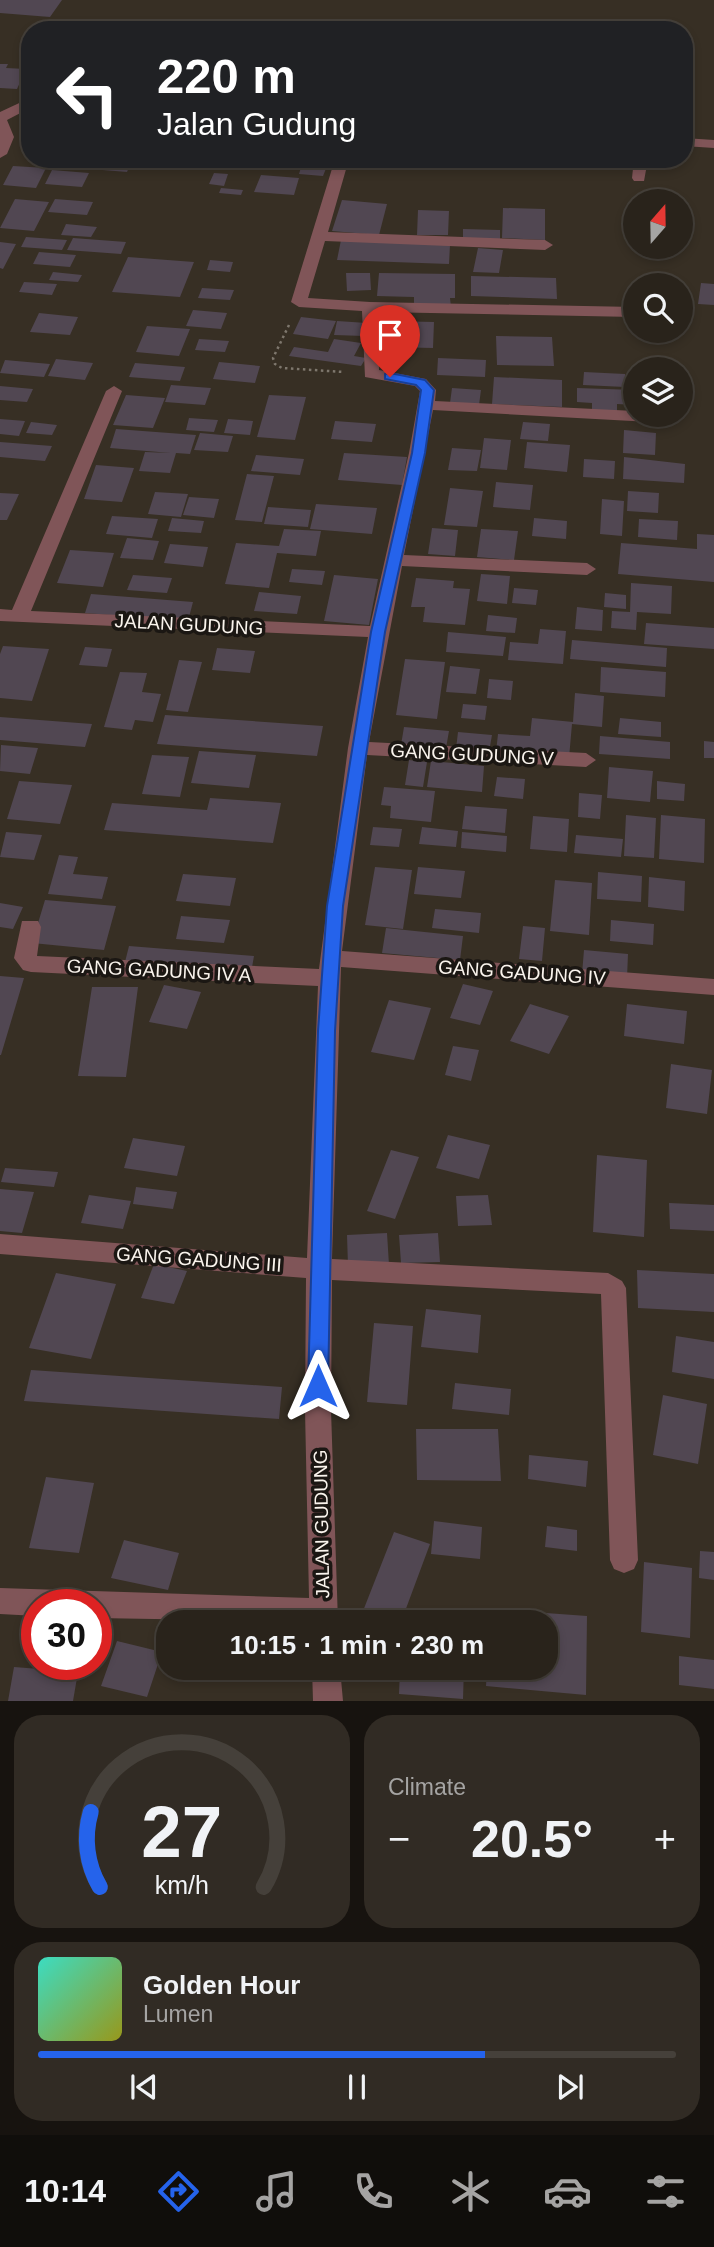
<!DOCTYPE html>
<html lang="en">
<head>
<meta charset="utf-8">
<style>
  :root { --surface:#29231b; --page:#312b24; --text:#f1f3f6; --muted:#a5a4a3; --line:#45403a; --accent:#2563eb }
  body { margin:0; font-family:Arial,sans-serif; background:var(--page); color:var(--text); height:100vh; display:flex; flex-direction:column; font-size:26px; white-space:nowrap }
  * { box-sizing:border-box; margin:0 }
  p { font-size:23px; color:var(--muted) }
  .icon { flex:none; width:38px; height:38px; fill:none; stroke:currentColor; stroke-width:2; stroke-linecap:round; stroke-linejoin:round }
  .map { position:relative; height:1701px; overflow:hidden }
  .sheet { display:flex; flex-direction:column; gap:14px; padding:14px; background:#17130f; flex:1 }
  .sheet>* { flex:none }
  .top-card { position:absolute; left:21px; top:21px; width:672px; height:147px; border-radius:28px; box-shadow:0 4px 10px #0003,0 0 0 2px var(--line); background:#202124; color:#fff; overflow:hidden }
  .needle { width:46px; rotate:20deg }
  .tools { position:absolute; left:623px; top:189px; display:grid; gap:14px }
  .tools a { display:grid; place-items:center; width:70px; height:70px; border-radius:50%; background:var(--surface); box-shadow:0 4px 10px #0003,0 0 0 2px var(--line); font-size:35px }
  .speed { position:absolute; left:21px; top:1589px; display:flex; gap:14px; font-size:35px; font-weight:700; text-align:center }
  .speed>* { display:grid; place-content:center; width:91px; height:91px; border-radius:50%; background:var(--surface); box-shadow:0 4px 10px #0003,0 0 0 2px var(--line); line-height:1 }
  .speed .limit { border:10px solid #d22; background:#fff; color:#111 }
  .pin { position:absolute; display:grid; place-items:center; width:60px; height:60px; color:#fff; margin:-72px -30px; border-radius:50% 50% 50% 0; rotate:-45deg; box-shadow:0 0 7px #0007 }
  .pin .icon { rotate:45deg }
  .me { position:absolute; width:77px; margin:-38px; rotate:0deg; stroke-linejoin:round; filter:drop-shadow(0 0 5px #0008) }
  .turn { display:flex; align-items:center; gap:24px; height:147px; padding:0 21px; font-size:32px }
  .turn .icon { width:91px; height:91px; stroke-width:2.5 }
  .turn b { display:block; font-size:49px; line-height:60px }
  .big { font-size:52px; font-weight:700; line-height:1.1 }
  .sheet .card { flex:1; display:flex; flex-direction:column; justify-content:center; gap:10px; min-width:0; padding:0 24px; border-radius:28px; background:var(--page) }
  .sheet .dial { align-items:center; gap:0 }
  .dial svg { height:182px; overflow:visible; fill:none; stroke:var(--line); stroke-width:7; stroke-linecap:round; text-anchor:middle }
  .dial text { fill:var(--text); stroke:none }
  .song { display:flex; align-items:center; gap:21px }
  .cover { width:84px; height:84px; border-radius:10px; background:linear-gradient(135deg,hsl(170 70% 55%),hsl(60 70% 35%)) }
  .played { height:7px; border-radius:4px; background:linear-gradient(90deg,var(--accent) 70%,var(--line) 70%) }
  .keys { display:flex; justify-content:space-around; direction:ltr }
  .heat { display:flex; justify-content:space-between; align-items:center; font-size:38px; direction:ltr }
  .sheet .tiles { flex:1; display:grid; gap:14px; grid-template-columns:1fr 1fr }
  .card:last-child { grid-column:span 2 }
  .trip { position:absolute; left:156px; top:1610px; width:402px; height:70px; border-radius:28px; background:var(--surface); box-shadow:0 4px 10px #0003,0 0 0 2px var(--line); font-weight:700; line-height:70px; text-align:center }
  .menu { display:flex; height:112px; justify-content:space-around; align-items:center; background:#100e0b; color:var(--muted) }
  .menu .icon { width:49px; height:49px }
  .menu .current { color:var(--accent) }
  .menu b { font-size:32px; color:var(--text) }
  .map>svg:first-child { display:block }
  .building { fill:#514752 }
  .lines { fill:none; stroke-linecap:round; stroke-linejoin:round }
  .path { stroke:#7e776d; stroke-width:2.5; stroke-dasharray:2.5 3.5; stroke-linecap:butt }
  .minor { fill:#805558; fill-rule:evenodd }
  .route { fill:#2563eb; stroke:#184099; stroke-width:2 }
  .labels { text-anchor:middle; stroke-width:7; stroke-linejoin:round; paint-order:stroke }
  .street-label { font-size:19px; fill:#faf4ed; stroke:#1b1713 }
</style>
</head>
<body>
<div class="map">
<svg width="714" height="1701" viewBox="0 0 714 1701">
  <rect width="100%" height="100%" fill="#372f24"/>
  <path class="building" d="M0 0H62L50 17 0 13Z
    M0 64H8L6 68 26 69 17 89 0 88Z
    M95 159H117L132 160 127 172 90 169Z
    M186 159H220L217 167 183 165Z
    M227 159H256L252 168 224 166Z
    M302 164 327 166 323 176 299 174Z
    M13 166 46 168 36 188 3 185Z
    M52 170 89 173 82 187 45 184Z
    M214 173 228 174 224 186 209 184Z
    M261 175 299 178 294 195 254 192Z
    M221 188 243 190 241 195 219 193Z
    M15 199 49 202 34 231 0 228Z
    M55 199 93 202 87 215 48 212Z
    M342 200 387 204 379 235 332 231Z
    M503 208 545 209V240L502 238Z
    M418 210 449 211 448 235H417Z
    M66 224 97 227 91 237 61 235Z
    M463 229 500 230V240L463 239Z
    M26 237 67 240 62 250 21 247Z
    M73 238 126 242 121 254 67 250Z
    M341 240 450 245 449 264 337 260Z
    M0 242 16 244 3 269 0 268Z
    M478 248 503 250 499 273 473 272Z
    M39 252 76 255 70 267 33 264Z
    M128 257 194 262 180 297 112 292Z
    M210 260 233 262 230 272 207 270Z
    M53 272 82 275 78 282 49 280Z
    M346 273H370L371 290 347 291Z
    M379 273 455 274V298H450L451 307H414V297L377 296Z
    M471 276 556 278 557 299 471 296Z
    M24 282 57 284 52 295 19 292Z
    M701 283 714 284V305L698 304Z
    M202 288 234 290 230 300 198 298Z
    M193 310 227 313 221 329 186 326Z
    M39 313 78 317 70 335 30 332Z
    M301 317 336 321 328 339 293 334Z
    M337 321 367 323 364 336 334 335Z
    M391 321 434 322 433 348 389 347Z
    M147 326 190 329 179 356 136 352Z
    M496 336 552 337 554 366 497 365Z
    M199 339 229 341 225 352 195 350Z
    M334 339 361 343 354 356 366 358 361 366 289 356 294 347 328 352Z
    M438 358 486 360 485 377 437 375Z
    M56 359 93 363 85 380 48 376Z
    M5 360 50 364 44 377 0 373Z
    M219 362 260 366 255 383 213 379Z
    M135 363 185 367 180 381 129 377Z
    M584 372 625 374V387L583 385Z
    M494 377 562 380V407L492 404Z
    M171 385 211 388 205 405 165 402Z
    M0 386 33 389 27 402 0 400Z
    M452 388 481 390 479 405 450 403Z
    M577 388 635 390V405L617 404V412L592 411V403L577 402Z
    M126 395 165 398 153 428 113 425Z
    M269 395 306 397 295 440 257 437Z
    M189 418 218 420 214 432 186 430Z
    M0 419 25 421 19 436 0 434Z
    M228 419 253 421 250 435 224 433Z
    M335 421 376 424 372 442 331 439Z
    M31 422 57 425 52 435 26 433Z
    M523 422 550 424 548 441 520 439Z
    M116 429 196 435 190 454 176 453 170 473 139 471 145 452 171 453 110 448Z
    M624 430 656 433 655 455 623 453Z
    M200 433 233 436 228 452 194 450Z
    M484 438 511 440 507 470 480 468Z
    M0 442 52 446 45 461 0 457Z
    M527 442 570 445 567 472 524 468Z
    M452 448 481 450 477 471 448 470Z
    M344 453 407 457 402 485 338 480Z
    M256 455 304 459 300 475 251 471Z
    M624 457 685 464 684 483 623 479Z
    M584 459 615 461 614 479 583 477Z
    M96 465 134 468 122 502 84 499Z
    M247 474 274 476 262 522 235 520Z
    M496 482 533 485 530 510 493 507Z
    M450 488 483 491 477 527 444 525Z
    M628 491 659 493 658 513 627 511Z
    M155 492 188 494 181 517 148 514Z
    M0 493 19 494 7 520H0Z
    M189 497 219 499 214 518 183 515Z
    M602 499 624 501 622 536 600 534Z
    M316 504 377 508 372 534 310 529Z
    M268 507 311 510 308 527 264 524Z
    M112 516 158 519 152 538 106 534Z
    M172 518 204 521 201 533 168 531Z
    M534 518 567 521 566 539 532 536Z
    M639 519 678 521 677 540 638 537Z
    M432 528 458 530 455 556 428 554Z
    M284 529 321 531 316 556 277 553 269 588 225 584 236 543 279 546Z
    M481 529 518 531 514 560 477 557Z
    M697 534 714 535V582L618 574 621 543 697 549Z
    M127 538 159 541 153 560 120 558Z
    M170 544 208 547 203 567 164 563Z
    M70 550 114 553 103 587 57 583Z
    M292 569 325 571 322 585 289 582Z
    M481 574 510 576 507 604 477 601Z
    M133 575 172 578 167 593 127 590Z
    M334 575 378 579 369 625 324 621Z
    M416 578 454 581 453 588 470 589 465 625 423 622 425 607H411Z
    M631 583 672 586 671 614 637 612 636 630 611 628 612 611 630 612Z
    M514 588 538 590 536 605 512 603Z
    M259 592 301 596 297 614 254 611Z
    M605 593 626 595V609L604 607Z
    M91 594 193 602 188 621 85 613Z
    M577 607 603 610 602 631 575 629Z
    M488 615 517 618 515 633 486 631Z
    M646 623 714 628V649L644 644Z
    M540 629 566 631 563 664 508 660 510 642 538 644Z
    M448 632 506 637 503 656 446 652Z
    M572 640 667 648 666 667 570 659Z
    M3 646 49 649 32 701 0 698V654Z
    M85 647 112 649 107 667 79 665Z
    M217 648 255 651 250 673 212 670Z
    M405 659 445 662 437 719 396 715Z
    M179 660 202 662 188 712 166 710Z
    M450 666 480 669 476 694 446 692Z
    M601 667 666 672 665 697 600 692Z
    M120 672 147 673 142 692 161 694 153 722 135 720 132 730 104 727Z
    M489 679 513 681 511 700 487 698Z
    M575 693 604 696 602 727 572 724 569 758 496 752 498 734 530 736 532 718 573 722Z
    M463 704 487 706 485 720 461 718Z
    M165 715 323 726 317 756 157 744Z
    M0 717 92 724 85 747 0 740Z
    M620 718 661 722V737L618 734Z
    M404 727 449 731 446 748 401 745Z
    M458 732 492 735 489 752 456 749Z
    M600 736 670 742V759L599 754Z
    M704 741 714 742V758H704Z
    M1 745 38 748 30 774 0 771Z
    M199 751 256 755 249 788 191 783Z
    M152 755 189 757 180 797 142 794Z
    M409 760 427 762 423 787 405 785Z
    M431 761 484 766 482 792 427 787Z
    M609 767 653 771 650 802 607 798Z
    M497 777 525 779 523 799 494 796Z
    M19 781 72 785 60 824 7 819Z
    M657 781 685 784 684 801 657 799Z
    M384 787 435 791 431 822 390 818 391 806 381 805Z
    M579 793 602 795 600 819 578 817Z
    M210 798 281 803 273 843 104 830 112 803 207 810Z
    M465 806 507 809 505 833 462 829Z
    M626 815 656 818 654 858 624 856Z
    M661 815 705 819 704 863 659 859Z
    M533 816 569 819 567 852 530 849Z
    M373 827 402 829 399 847 370 845Z
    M422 827 458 831 456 847 419 844Z
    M6 832 42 835 34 860 0 857Z
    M462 832 507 836 506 852 461 848Z
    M576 835 623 839 621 857 574 853Z
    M59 855 78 857 73 874 108 877 102 899 48 894Z
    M375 867 412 870 403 929 365 925Z
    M418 867 465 871 461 898 414 894Z
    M598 872 642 876 641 902 597 899Z
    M183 874 236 878 230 906 176 901Z
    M649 877 685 881 684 911 648 907Z
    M555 880 592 883 589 935 550 931Z
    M45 900 116 906 104 950 32 943Z
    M0 903 23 907 13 929 0 927Z
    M435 909 481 913 479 933 432 928Z
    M181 916 230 920 224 943 176 939Z
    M611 920 654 924 653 945 610 941Z
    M523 926 545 928 542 961 519 959Z
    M386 928 463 936 460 960 382 953Z
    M129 946 254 956 251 973 125 962Z
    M584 950 628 954 627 978 582 974Z
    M0 976 24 978 1 1055H0Z
    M463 984 493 991 480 1025 450 1018Z
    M164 985 201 992 187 1029 149 1022Z
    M92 987H138L126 1077 78 1076Z
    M389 1000 431 1008 414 1060 371 1052Z
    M530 1004 569 1016 549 1054 510 1041Z
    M627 1004 687 1011 684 1044 624 1036Z
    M453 1046 479 1050 471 1081 445 1075Z
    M671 1064 712 1070 707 1114 666 1108Z
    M448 1135 490 1145 479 1179 436 1168Z
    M133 1138 185 1146 177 1176 124 1168Z
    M391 1150 419 1157 395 1219 367 1211Z
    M597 1155 647 1160 644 1237 593 1232Z
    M5 1168 58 1172 54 1187 1 1182Z
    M136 1187 177 1192 173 1209 133 1204Z
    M0 1189 34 1192 22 1233 0 1231Z
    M89 1195 131 1201 123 1229 81 1223Z
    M488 1195 492 1225 458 1226 456 1196Z
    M669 1203 714 1205V1231L670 1229Z
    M387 1233 389 1265 348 1266 347 1235Z
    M438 1233 440 1262 401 1263 399 1235Z
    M154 1264 187 1271 174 1304 141 1298Z
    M637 1270 714 1274V1312L638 1308Z
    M56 1273 116 1284 91 1359 29 1348Z
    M426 1309 481 1315 478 1353 421 1347Z
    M374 1323 413 1326 407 1405 367 1402Z
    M676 1336 714 1342V1379L672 1372Z
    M31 1370 282 1387 279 1419 24 1401Z
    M455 1383 511 1389 509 1415 452 1409Z
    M663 1395 707 1404 698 1464 653 1455Z
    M416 1429H498L501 1481 417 1480Z
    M529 1455 588 1461 586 1487 528 1479Z
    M46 1477 94 1483 79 1553 29 1548Z
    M434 1521 482 1527 480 1559 431 1554Z
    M547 1526 577 1530V1551L545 1547Z
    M394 1532 430 1544 401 1622 363 1611Z
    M124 1540 179 1553 168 1590 111 1578Z
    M700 1551 714 1552V1580L699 1578Z
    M644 1562 692 1568 690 1638 641 1632Z
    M489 1609 587 1616 586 1695 486 1686 487 1668H546V1622H489Z
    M117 1641 162 1652 147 1697 101 1686Z
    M679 1656 714 1660V1689L679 1685Z
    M14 1667 78 1672 73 1701H8Z
    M400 1668H464L463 1699 399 1694Z"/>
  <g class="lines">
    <path class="path" d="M289 325 273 358 275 364 282 368 344 372"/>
    <path class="minor" d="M30 98V108L7 120 14 137 7 154 0 158V112Z
      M684 138 714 140V148L684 146Z
      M335 159H349L328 232 545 240 553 245 545 250 325 241 308 298 370 302 635 307V317L378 312 379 370 426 379 436 390 435 401 635 411V415H675L677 418 669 423 433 410 404 555 587 563 596 569 587 575 402 566 369 742 586 753 596 760 586 767 367 755 342 951 714 979V995L341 967 332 1259 608 1273 622 1281 626 1288 638 1560 634 1569 624 1573 614 1569 610 1560 601 1294 332 1280 331 1410 338 1622 96 1618V1605H37V1616L0 1614V1588L309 1598 305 1410 306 1278 0 1254V1234L307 1258 318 986 31 972 23 970 14 958 22 921H38L41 927 37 956 319 969 348 748 368 637 0 621V609L12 610 106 391 114 386 122 391 31 611 370 626 409 453 420 391 415 386 365 377 362 311 299 307 291 302Z
      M634 159H648L644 181H634L632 178Z
      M312 1668H340L343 1701H313Z"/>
  </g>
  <path class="route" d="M390 373 425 380 434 390 425 453 385 632 343 906 335 1031 328 1386 325 1392 318 1395 311 1392 308 1386 318 1031 327 906 371 632 412 453 421 390 416 385 385 379V374Z"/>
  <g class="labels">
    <g class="street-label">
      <text transform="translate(189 624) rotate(3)" y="7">JALAN GUDUNG</text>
      <text transform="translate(472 754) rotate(3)" y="7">GANG GUDUNG V</text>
      <text transform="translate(159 970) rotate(3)" y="7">GANG GADUNG IV A</text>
      <text transform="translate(522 972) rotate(4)" y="7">GANG GADUNG IV</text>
      <text transform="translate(199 1259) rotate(4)" y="7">GANG GADUNG III</text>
      <text transform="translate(321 1524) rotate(-91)" y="7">JALAN GUDUNG</text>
    </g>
  </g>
</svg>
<div class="tools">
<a><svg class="needle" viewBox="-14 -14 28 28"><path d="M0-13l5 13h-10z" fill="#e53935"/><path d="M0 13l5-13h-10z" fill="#a5a4a3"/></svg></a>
<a><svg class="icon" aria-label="search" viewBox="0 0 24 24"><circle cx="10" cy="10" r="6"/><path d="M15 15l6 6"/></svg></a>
<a><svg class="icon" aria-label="layers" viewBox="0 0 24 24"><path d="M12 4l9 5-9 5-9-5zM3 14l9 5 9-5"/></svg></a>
</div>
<div class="speed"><div class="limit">30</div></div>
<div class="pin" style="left:390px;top:377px;background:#d93025"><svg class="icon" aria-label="arrive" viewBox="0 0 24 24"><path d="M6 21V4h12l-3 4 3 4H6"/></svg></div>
<svg class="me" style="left:318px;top:1386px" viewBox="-20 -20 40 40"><path d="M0-17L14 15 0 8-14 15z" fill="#2563eb" stroke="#fff" stroke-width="4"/></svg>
<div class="trip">10:15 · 1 min · 230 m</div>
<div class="top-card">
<div class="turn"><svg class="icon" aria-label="left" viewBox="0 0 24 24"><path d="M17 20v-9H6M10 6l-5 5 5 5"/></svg><div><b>220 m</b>Jalan Gudung</div></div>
</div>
</div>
<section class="sheet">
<div class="tiles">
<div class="card dial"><svg viewBox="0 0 100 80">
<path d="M14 69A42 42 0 1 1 86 69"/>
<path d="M14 69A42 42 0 0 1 10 36" stroke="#2563eb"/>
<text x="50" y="56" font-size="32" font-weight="700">27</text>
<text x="50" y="72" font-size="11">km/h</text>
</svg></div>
<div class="card"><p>Climate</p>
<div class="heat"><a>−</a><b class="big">20.5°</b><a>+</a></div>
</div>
<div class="card">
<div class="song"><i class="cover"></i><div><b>Golden Hour</b><p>Lumen</p></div></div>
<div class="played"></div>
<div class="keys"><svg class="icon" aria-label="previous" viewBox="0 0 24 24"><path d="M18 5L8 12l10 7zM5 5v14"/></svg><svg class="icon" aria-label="pause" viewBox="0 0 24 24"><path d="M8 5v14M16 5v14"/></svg><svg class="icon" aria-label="next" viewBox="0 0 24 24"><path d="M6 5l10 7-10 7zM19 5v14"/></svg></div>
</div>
</div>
</section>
<nav class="menu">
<b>10:14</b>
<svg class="icon current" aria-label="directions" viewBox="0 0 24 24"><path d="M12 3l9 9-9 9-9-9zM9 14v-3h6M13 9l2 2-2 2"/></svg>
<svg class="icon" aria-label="music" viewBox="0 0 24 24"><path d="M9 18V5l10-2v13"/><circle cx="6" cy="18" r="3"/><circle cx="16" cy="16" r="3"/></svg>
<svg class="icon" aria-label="phone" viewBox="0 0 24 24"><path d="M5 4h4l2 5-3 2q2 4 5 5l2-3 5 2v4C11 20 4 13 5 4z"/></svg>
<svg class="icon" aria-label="climate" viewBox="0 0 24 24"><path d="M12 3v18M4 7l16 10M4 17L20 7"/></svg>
<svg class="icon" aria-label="car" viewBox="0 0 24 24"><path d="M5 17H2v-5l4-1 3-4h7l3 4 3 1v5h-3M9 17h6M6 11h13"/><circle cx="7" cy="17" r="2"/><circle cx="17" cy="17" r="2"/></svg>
<svg class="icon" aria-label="filters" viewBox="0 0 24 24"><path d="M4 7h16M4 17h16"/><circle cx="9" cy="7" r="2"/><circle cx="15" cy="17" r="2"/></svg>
</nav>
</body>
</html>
